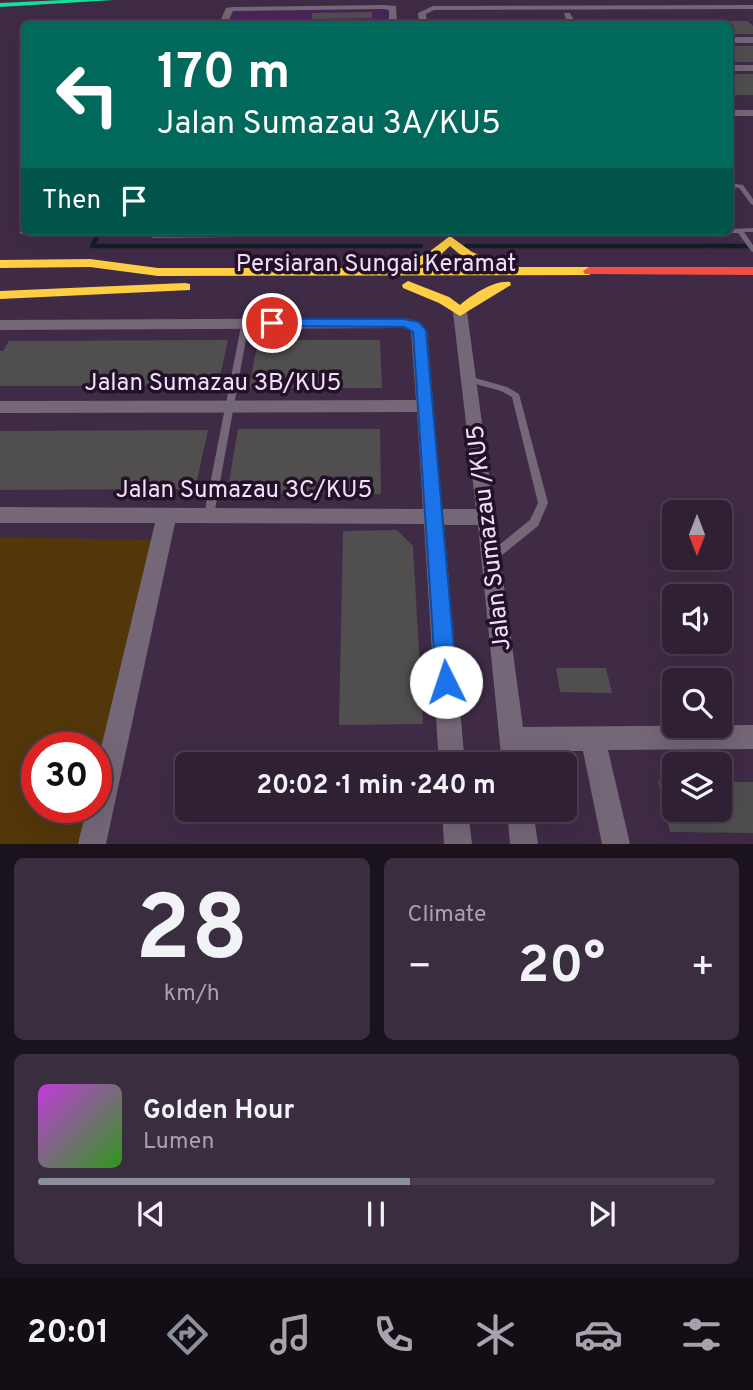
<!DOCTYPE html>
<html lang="en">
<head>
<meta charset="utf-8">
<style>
  :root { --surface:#2f2034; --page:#3b2d40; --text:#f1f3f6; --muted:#a7a3ac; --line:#4a3e4f; --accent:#8c9099 }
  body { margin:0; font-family:Overpass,sans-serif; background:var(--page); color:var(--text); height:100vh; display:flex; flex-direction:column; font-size:26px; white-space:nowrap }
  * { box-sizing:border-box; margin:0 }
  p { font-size:23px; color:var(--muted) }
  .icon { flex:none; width:38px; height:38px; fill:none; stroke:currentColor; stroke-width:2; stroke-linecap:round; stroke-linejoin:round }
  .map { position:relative; height:844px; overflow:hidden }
  .panel { display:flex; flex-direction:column; gap:14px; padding:14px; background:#1a121d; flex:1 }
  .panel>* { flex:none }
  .top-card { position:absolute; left:21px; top:21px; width:712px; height:214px; border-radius:10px; box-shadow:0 7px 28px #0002,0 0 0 2px var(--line); background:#00695c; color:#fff; overflow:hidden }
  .needle { width:46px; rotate:180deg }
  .controls { position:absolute; left:662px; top:500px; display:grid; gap:14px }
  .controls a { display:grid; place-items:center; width:70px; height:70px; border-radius:10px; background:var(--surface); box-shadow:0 7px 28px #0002,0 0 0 2px var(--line); font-size:35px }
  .speed { position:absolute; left:21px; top:732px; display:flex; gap:14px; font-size:35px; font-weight:700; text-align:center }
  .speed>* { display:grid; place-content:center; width:91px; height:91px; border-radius:50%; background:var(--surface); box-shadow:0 7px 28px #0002,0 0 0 2px var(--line); line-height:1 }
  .speed .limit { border:10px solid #d22; background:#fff; color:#111 }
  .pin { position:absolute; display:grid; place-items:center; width:60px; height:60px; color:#fff; margin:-30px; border:4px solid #fff; border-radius:50%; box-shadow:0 2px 7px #0007 }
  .me { position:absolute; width:77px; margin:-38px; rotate:356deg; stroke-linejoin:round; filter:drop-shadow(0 0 5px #0008) }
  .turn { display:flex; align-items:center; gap:24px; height:147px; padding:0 21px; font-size:32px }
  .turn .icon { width:91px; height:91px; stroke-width:2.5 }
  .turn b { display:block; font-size:49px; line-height:60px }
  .then { display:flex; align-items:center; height:66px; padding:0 21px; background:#0003; gap:14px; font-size:26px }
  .big { font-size:52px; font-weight:700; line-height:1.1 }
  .panel .widget { flex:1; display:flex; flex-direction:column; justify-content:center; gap:10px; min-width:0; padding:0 24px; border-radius:10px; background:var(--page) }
  .panel .dial { align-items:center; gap:0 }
  .dial b { font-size:91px; line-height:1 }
  .song { display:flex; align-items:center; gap:21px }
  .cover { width:84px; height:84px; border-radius:10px; background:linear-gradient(135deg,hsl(290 70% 55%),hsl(110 70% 35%)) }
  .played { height:7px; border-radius:4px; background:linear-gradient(90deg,var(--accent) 55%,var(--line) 55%) }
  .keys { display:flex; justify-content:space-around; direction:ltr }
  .heat { display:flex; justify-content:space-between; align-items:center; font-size:38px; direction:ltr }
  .panel .tiles { flex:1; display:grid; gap:14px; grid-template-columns:1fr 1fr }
  .widget:last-child { grid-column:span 2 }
  .trip { position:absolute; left:175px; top:752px; width:402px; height:70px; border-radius:10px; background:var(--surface); box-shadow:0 7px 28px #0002,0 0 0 2px var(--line); font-weight:700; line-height:70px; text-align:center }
  .tab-bar { display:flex; height:112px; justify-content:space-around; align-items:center; background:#130d15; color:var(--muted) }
  .tab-bar .icon { width:49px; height:49px }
  .tab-bar .on { color:var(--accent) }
  .tab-bar b { font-size:32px; color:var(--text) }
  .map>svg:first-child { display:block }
  .built { fill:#4a2458 }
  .green { fill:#53370a; fill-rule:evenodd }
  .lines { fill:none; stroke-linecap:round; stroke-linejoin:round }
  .stream { stroke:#121f22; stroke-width:4.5 }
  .building { fill:#514e50 }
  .lane { fill:#746778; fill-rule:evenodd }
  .street { fill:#746778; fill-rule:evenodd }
  .fast { fill:#16e098; fill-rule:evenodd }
  .slow { fill:#ffcf43; fill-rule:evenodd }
  .jam { fill:#f24e42; fill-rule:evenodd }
  .route { fill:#1a73e8; stroke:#114b97; stroke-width:2 }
  .labels { text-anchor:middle; stroke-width:7; stroke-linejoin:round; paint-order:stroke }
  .street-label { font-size:24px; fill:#f4defc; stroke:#221228 }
</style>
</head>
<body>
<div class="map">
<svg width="753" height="844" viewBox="0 0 753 844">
  <rect width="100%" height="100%" fill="#3f2b46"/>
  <path class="built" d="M391 9 390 24H225L232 10Z"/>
  <path class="green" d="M0 537 149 540 161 554 98 844H0ZM37 747H96V807H37Z"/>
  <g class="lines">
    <path class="stream" d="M96 239 92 246H421
      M466 246H753"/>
  </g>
  <path class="building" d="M372 12V18L312 19V13Z
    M730 21H747L753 26V34H730Z
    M730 46H753V62H730Z
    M730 74H753V95H730Z
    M228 340 218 386H0V351H3L9 341Z
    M258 340H380L382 388H249Z
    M238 429H380L381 494H227Z
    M208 430 195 489 0 490V431Z
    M397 530 413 546 423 724 339 725 343 531Z
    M556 668H606L612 693 560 692Z
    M658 781H674V810H719V782H753V833L670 832Z"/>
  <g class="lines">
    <path class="lane" d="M393 20 394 22 221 24 223 23Z
      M730 183 743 185 753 199V205L751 204 739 188 730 187Z
      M753 228V232H744L753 245V252L751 251 738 233H730L727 231H730V229Z
      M24 230 144 231V232L141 234H22L19 232Z
      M242 321H248L249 323 214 515 212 518 209 519 206 518 204 515Z
      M468 376 507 387 519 394 548 503 538 526 496 560 492 561 488 560 487 557 488 554 530 520 538 503 512 397 501 391 465 381 464 379Z"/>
    <path class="street" d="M383 5 396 6 397 24H389V10L383 9 233 11 227 24H219L226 8 233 7Z
      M753 5V9L434 10 426 14 427 24H419L418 13 433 6Z
      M564 13H570L576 24H568Z
      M730 37H753V43H730Z
      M730 65H753V71H730Z
      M730 110H753V116H730Z
      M132 231H405L398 235 154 238Z
      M460 308 467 312 523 727 753 725V749L608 750 630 844H602L583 751H526L528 765H502L478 525H444L465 765H439L424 524 175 523 106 844H78L87 807H96V769L155 523H0V507L423 509 417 412 0 413V401L416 400 411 331 404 328 0 330V320L404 318 419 322 427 330 442 509H476L453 312Z
      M442 810H468L472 844H444Z
      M507 810H533L538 844H510Z"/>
    <path class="fast" d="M64 0H114L0 7V3Z"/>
    <path class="slow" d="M450 236 472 252 501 264 503 267H589L595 271 589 275 158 276 90 267 0 268V260L90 259 158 268H397L429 252ZM450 246 464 258 487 267 414 268 437 258Z
      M408 281 449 297 460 305C472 295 494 280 510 282L511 285 460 316 439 303 403 288 402 285Z
      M185 283 190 284V290L0 299V291Z"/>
    <path class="jam" d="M589 267H753V275L585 274 583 271Z"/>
  </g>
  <path class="route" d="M272 319H404L419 322 426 330 457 682 454 689 446 692 439 689 436 682 413 332 404 327 267 326V320Z"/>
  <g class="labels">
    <g class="street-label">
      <text x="376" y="271">Persiaran Sungai Keramat</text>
      <text x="213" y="390">Jalan Sumazau 3B/KU5</text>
      <text x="244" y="497">Jalan Sumazau 3C/KU5</text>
      <text transform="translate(488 538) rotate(-97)" y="8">Jalan Sumazau /KU5</text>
    </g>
  </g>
</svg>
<div class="controls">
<a><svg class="needle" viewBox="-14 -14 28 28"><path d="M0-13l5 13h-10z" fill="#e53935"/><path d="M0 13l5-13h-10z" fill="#a7a3ac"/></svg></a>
<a><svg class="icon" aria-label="sound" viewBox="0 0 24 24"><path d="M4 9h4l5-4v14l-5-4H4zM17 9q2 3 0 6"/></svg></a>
<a><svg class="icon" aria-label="search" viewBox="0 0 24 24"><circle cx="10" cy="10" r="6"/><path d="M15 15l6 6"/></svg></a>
<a><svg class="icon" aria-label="layers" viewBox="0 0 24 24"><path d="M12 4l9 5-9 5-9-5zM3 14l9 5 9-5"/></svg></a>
</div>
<div class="speed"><div class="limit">30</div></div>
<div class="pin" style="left:272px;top:323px;background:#d93025"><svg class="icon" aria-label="arrive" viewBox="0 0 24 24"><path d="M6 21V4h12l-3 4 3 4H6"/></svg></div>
<svg class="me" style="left:446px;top:682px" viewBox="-20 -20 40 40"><circle r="19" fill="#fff"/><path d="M0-13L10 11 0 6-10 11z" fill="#1a73e8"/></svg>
<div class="trip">20:02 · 1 min · 240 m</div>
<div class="top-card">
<div class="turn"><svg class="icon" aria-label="left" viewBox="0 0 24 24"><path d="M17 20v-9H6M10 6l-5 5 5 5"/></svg><div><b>170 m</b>Jalan Sumazau 3A/KU5</div></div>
<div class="then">Then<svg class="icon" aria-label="arrive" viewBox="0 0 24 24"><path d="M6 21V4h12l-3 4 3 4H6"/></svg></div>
</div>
</div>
<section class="panel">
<div class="tiles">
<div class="widget dial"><b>28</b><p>km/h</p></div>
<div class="widget"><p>Climate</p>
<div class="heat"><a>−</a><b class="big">20°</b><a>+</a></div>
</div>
<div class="widget">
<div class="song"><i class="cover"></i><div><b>Golden Hour</b><p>Lumen</p></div></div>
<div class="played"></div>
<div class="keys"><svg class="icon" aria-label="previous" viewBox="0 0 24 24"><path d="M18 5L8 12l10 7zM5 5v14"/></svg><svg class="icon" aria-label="pause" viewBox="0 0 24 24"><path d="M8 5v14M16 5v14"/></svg><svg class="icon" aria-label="next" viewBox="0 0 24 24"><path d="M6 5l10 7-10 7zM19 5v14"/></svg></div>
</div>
</div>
</section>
<nav class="tab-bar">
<b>20:01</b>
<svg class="icon on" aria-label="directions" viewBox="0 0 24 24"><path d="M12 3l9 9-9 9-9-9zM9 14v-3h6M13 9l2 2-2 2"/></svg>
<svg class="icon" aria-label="music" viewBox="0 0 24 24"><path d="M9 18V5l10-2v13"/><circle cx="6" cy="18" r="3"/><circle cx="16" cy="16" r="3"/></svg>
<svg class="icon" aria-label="phone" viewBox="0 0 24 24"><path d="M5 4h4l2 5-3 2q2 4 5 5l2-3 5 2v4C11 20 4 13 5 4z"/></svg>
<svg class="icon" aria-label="climate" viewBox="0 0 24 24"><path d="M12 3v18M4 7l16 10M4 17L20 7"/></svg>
<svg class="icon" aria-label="car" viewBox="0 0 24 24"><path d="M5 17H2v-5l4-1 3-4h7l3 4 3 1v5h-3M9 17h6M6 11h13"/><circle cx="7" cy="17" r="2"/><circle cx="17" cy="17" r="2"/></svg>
<svg class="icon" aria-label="filters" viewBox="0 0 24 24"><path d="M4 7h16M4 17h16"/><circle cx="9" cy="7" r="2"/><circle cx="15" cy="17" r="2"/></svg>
</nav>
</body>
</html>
